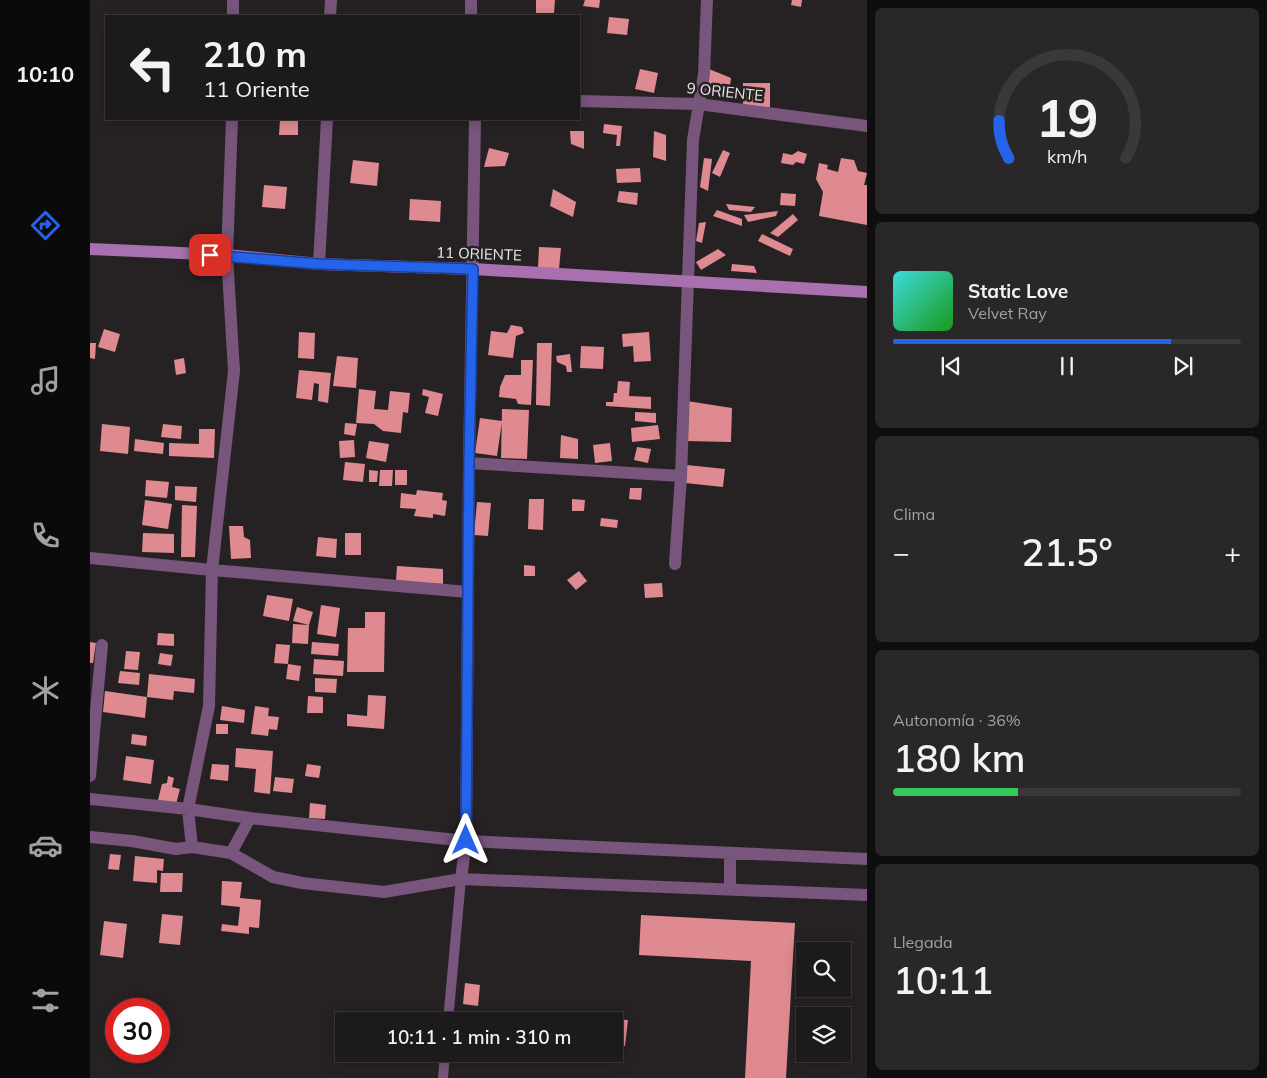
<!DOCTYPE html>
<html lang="es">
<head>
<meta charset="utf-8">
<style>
  :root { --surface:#1c1a1b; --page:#292728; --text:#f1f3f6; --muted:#a0a1a3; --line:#3a383a; --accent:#2563eb }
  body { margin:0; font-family:Mulish,sans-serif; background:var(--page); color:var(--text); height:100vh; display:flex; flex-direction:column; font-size:19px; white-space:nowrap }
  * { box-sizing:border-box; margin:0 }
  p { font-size:16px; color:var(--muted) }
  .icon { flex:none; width:28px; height:28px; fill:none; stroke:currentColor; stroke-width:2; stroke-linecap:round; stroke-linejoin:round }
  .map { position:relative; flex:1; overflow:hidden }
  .sheet { display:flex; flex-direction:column; gap:8px; padding:8px; background:#0f0e0f; width:400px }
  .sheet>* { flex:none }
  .top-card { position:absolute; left:15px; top:15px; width:475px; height:105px; border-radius:0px; box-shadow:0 2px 12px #0003,0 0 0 1px var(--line); background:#1c1a1b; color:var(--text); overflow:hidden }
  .buttons { position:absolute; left:706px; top:942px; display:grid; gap:10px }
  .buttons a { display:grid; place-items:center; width:55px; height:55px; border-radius:0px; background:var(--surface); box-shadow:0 2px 12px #0003,0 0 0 1px var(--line); font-size:25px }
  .speed { position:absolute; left:15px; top:998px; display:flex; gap:10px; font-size:25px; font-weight:700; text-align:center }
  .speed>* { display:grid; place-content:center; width:65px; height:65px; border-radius:50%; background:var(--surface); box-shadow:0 2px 12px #0003,0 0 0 1px var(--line); line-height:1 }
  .speed .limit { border:8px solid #d22; background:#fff; color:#111 }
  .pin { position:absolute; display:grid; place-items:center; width:42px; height:42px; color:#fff; margin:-21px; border-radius:10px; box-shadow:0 2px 8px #0006 }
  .me { position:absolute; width:55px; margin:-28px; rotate:0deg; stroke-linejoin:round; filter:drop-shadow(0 0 4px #0008) }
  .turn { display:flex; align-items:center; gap:18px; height:105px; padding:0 15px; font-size:22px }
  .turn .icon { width:65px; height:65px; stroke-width:2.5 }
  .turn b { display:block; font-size:35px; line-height:42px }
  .big { font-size:38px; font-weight:600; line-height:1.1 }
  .sheet .tile { flex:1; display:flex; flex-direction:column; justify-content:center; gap:8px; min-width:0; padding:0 18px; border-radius:8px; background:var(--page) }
  .sheet .dial { align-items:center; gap:0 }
  .dial svg { height:130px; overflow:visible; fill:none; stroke:var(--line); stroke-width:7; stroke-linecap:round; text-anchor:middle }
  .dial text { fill:var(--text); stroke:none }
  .song { display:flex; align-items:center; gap:15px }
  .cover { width:60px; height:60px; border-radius:8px; background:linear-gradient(135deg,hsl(180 70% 55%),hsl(120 70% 35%)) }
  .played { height:5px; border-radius:2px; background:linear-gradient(90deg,var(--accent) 80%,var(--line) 80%) }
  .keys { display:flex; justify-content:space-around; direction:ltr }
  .heat { display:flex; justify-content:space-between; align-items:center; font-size:28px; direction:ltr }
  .charge { height:8px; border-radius:4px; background:linear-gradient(90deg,#34c759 36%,var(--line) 0) }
  .trip { position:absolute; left:245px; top:1012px; width:288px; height:50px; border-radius:0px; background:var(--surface); box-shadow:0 2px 12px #0003,0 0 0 1px var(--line); font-weight:600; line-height:50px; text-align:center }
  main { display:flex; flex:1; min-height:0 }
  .dock { display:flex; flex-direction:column; width:90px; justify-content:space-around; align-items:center; background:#0b0a0b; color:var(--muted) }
  .dock .icon { width:35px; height:35px }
  .dock .on { color:var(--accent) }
  .dock b { font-size:22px; color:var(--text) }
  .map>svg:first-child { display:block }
  .building { fill:#de8a90 }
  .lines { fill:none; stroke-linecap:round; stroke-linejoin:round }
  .lane { stroke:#78557c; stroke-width:10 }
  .street { stroke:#78557c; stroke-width:12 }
  .secondary { stroke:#a870ae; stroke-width:12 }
  .route-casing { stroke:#184099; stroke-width:12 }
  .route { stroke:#2563eb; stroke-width:9 }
  .labels { text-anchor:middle; stroke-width:5; stroke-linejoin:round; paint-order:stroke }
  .street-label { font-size:15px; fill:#ebe9ea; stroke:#262224 }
</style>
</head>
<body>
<main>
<nav class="dock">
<b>10:10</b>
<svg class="icon on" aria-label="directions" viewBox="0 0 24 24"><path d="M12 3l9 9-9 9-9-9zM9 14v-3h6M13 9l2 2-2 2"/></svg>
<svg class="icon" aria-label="music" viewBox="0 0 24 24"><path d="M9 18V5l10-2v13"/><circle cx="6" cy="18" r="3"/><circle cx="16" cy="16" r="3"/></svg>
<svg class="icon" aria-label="phone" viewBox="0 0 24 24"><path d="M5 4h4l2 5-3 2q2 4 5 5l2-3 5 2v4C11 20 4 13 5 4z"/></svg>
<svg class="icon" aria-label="climate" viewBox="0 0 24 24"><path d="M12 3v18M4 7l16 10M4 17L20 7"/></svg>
<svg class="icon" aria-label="car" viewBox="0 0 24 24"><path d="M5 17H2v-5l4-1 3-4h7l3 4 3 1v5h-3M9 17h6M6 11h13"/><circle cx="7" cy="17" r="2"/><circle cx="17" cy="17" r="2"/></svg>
<svg class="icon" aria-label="filters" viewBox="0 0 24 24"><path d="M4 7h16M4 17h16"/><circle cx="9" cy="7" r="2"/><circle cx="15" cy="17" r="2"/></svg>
</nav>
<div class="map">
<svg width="777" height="1078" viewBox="0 0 777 1078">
  <rect width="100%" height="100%" fill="#262224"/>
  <path class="building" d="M446 0H465L464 13H446Z
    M495 0H510L509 8 493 6Z
    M702 0H712L711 7 701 5Z
    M519 17 539 19 537 35 517 33Z
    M550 69 568 73 564 93 545 89Z
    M619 69 641 78 639 95 617 93Z
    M653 83H680V107H653Z
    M190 119H208V135H189Z
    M514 124 532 126 530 146H526L527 135 513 133Z
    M480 131H494V149L481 144Z
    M564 131 576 135V161L563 157Z
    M399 148 419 153 415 166 394 167Z
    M633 150 640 153 630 177 622 173Z
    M708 151 717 154 714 164 706 162 703 165 691 163 693 153 702 155Z
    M614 158 622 159 618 191 610 187Z
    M751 158 764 160 768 171 777 173 774 185H777V225L729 216 733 192 726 179 729 163 738 165 737 169 748 172Z
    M263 160 289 163 287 186 260 183Z
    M550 168 551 182 527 183 526 169Z
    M174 185 197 187 195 209 172 207Z
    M463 189 486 202 483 217 460 206Z
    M529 191 548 193 547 205 527 202Z
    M691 193 706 194 705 206 690 205Z
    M320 199 351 201 350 222 319 220Z
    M636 204 665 207 661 212 639 210Z
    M627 210 652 219V226L623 216Z
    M688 211 686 216 658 222 654 215Z
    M703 214 708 220 688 237 680 233Z
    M616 222 612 243 606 241 609 223Z
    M672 234 703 249 700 256 668 241Z
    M449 247 471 248 469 269 448 268Z
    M628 249 636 255 611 270 606 262Z
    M642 264 664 266 667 273 641 271Z
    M421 325 432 327 434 333 426 336 423 358 398 355 401 331 417 333Z
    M14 329 30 334 25 352 8 347Z
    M209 332 225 333 224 359 208 358Z
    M559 332 561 361 544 362 543 346 533 347 532 334Z
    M0 343H6L5 359 0 358Z
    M447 343H462L460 406 446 405Z
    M491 346 514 347 513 369 490 368Z
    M480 354 482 372H477L476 366 467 362 466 356Z
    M247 356 268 358 266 388 243 386Z
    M94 358 96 373 86 375 84 360Z
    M431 360H443L441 405 428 404 426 399 409 397 410 387 415 375H431Z
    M209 370 241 373 238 403 228 401 229 384 224 383 222 400 206 398Z
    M528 381 540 382 539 396 561 397V409L516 406V402H523L524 393H527Z
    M269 389 286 391 284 409 298 410 300 391 320 393 318 413 313 412 311 433 293 431 284 424 266 423Z
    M333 389 353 394 348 416 335 413 339 397 332 395Z
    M597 401 642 408 641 442 595 441Z
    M412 409 439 410 437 459 411 458Z
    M545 412 566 413V423L545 421Z
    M390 418 412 421 407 456 385 453Z
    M255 423 267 424 265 436 254 434Z
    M12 424 40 427 38 454 10 451Z
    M73 424 92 426 91 439 71 437Z
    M568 425 570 439 542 442 541 428Z
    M109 429H125L124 458 79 456V443L109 444Z
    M471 435 488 439V459L470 458Z
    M45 439 74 443 73 454 44 451Z
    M264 440 265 457 250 458 249 441Z
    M279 441 299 444 296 462 276 458Z
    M520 443 522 461 505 463 503 445Z
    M547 447 561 449 558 463 544 460Z
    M255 462 275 464 273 482 253 480Z
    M597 465 635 469 633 487 595 483Z
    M279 470 288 471 287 482H279Z
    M290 470H303L302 486H289Z
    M305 470H317V485H305Z
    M56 480 79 482 77 498 55 496Z
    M85 486 107 487 106 502 85 500Z
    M540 488H552L551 500 539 499Z
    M327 490 353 493 352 500 357 501 355 516 343 514V518L324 516 326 509 310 508 311 493 326 495Z
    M439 499H454L453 530 438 529Z
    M482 499 495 500 494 511H482Z
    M55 500 82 504 78 529 52 525Z
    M387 502 401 503 398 536 384 535Z
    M92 505 107 506 105 557H91Z
    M511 518 528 520 527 528 510 526Z
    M139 526H153L154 537 160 540 161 558 141 559Z
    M53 533 84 534V553L52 552Z
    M255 533H271V555H255Z
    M228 537 247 539 246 558 226 556Z
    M434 565 445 566V576H434Z
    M307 566 353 569V584L306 581Z
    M489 571 497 581 486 590 477 580Z
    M572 583 573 597 555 598 554 584Z
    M177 595 203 599 199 621 173 616Z
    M231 605 250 608 246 637 227 634Z
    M207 607 223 612 219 625 203 621Z
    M275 612H295L294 672H257L258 628H275Z
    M203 624 219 625 218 644 202 643Z
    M68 633 84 634V646L67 645Z
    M0 642 6 643 3 663H0Z
    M222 642 249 644 248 656 221 654Z
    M186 644 200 645 198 664 184 663Z
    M36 651 50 652 48 670 34 669Z
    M70 653 83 655 81 666 68 664Z
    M224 659 254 661 253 676 223 674Z
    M198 664 211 666 209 681 196 679Z
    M30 671 50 673 49 685 28 683Z
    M59 674 105 679 104 693 84 691 83 700 57 697Z
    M225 678 247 679 246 693 225 692Z
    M15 691 57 697 55 718 13 712Z
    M278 695 296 696 294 729 257 726V714L277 716Z
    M218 696 233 697V713H217Z
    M132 706 155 710 154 723 130 720Z
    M165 706 179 708 178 716 189 717 187 730 179 729 178 736 161 734Z
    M126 724H138V734H126Z
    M42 734 57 736 56 746 41 744Z
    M146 748 183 751 180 794 164 792 166 769 145 767Z
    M36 756 64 760 61 784 33 780Z
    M122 764 139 765 138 781 120 779Z
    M217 764 231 766 229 778 215 776Z
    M78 776 84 778 82 787 90 789 86 804 68 800 72 784 77 783Z
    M185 777 204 779 202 793 183 791Z
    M220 803 236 805 235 819 219 818Z
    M20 854 31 855 29 870 18 869Z
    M45 856 74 859 73 871 67 870V883L43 881Z
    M71 873H93L92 892H70Z
    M132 881 152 882 150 898 171 900 169 928 159 927V934L131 931 132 924 148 926 150 907 131 905Z
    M72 914 93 916 90 945 69 943Z
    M551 915 705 923 696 1078H655L661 961 549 955Z
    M14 921 37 924 33 958 10 955Z
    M375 983 390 985 388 1006 373 1004Z
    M519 1019 538 1020 535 1046H524V1021H519Z"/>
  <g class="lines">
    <path class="lane" d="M358 1021 371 879
      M353 1078 355 1054"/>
    <path class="street" d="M381 0V16
      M143 16V0
      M240 16 241 0
      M489 101 608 104 777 126
      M229 264 237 119
      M379 463 591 476
      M0 558 122 570 378 592
      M585 564 591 476 603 140 614 74 617 0
      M0 776 12 645
      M0 799 98 809 160 818 376 841 777 859
      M0 837 42 841 86 849 102 847 141 853 183 877 212 883 294 892 371 879 376 841 379 463 385 119
      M102 847 98 809 119 706 122 570 144 371 137 255 142 119
      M141 853 160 818
      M371 879 777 895
      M640 889V853"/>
    <path class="secondary" d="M0 249 137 255 229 264 383 269 777 292"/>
  </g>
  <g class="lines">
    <defs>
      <path id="route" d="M120 255 229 264 383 269 379 463 376 840"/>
    </defs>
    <use href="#route" class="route-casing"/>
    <use href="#route" class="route"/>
  </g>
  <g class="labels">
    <g class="street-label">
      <text transform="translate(635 92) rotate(6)" y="5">9 ORIENTE</text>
      <text transform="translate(389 254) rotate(2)" y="5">11 ORIENTE</text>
    </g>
  </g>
</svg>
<div class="buttons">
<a><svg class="icon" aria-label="search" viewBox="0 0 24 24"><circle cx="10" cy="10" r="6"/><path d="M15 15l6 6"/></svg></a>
<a><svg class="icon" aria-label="layers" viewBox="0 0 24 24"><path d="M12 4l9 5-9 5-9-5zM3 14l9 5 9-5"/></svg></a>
</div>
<div class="speed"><div class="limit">30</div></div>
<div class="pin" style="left:120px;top:255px;background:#d93025"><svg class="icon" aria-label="arrive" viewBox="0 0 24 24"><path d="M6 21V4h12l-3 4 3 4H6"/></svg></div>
<svg class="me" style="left:376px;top:840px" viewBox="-20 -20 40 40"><path d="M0-17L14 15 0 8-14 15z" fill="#2563eb" stroke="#fff" stroke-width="4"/></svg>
<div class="trip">10:11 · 1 min · 310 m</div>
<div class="top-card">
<div class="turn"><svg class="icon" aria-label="left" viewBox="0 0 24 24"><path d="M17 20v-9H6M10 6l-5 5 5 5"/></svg><div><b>210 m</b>11 Oriente</div></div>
</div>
</div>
<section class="sheet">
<div class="tile dial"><svg viewBox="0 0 100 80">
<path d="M14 69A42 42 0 1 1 86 69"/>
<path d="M14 69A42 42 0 0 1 8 46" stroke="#2563eb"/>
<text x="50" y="56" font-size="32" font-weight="700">19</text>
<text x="50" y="72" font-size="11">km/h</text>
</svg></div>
<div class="tile">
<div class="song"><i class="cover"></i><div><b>Static Love</b><p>Velvet Ray</p></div></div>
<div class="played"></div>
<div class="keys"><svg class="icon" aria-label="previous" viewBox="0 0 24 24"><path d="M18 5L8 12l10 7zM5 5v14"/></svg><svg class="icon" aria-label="pause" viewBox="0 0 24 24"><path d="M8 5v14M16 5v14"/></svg><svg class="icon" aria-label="next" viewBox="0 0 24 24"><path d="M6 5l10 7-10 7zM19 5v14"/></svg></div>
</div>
<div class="tile"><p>Clima</p>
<div class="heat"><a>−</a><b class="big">21.5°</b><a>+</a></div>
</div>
<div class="tile"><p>Autonomía · 36%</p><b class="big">180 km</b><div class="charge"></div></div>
<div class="tile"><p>Llegada</p><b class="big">10:11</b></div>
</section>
</main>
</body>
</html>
